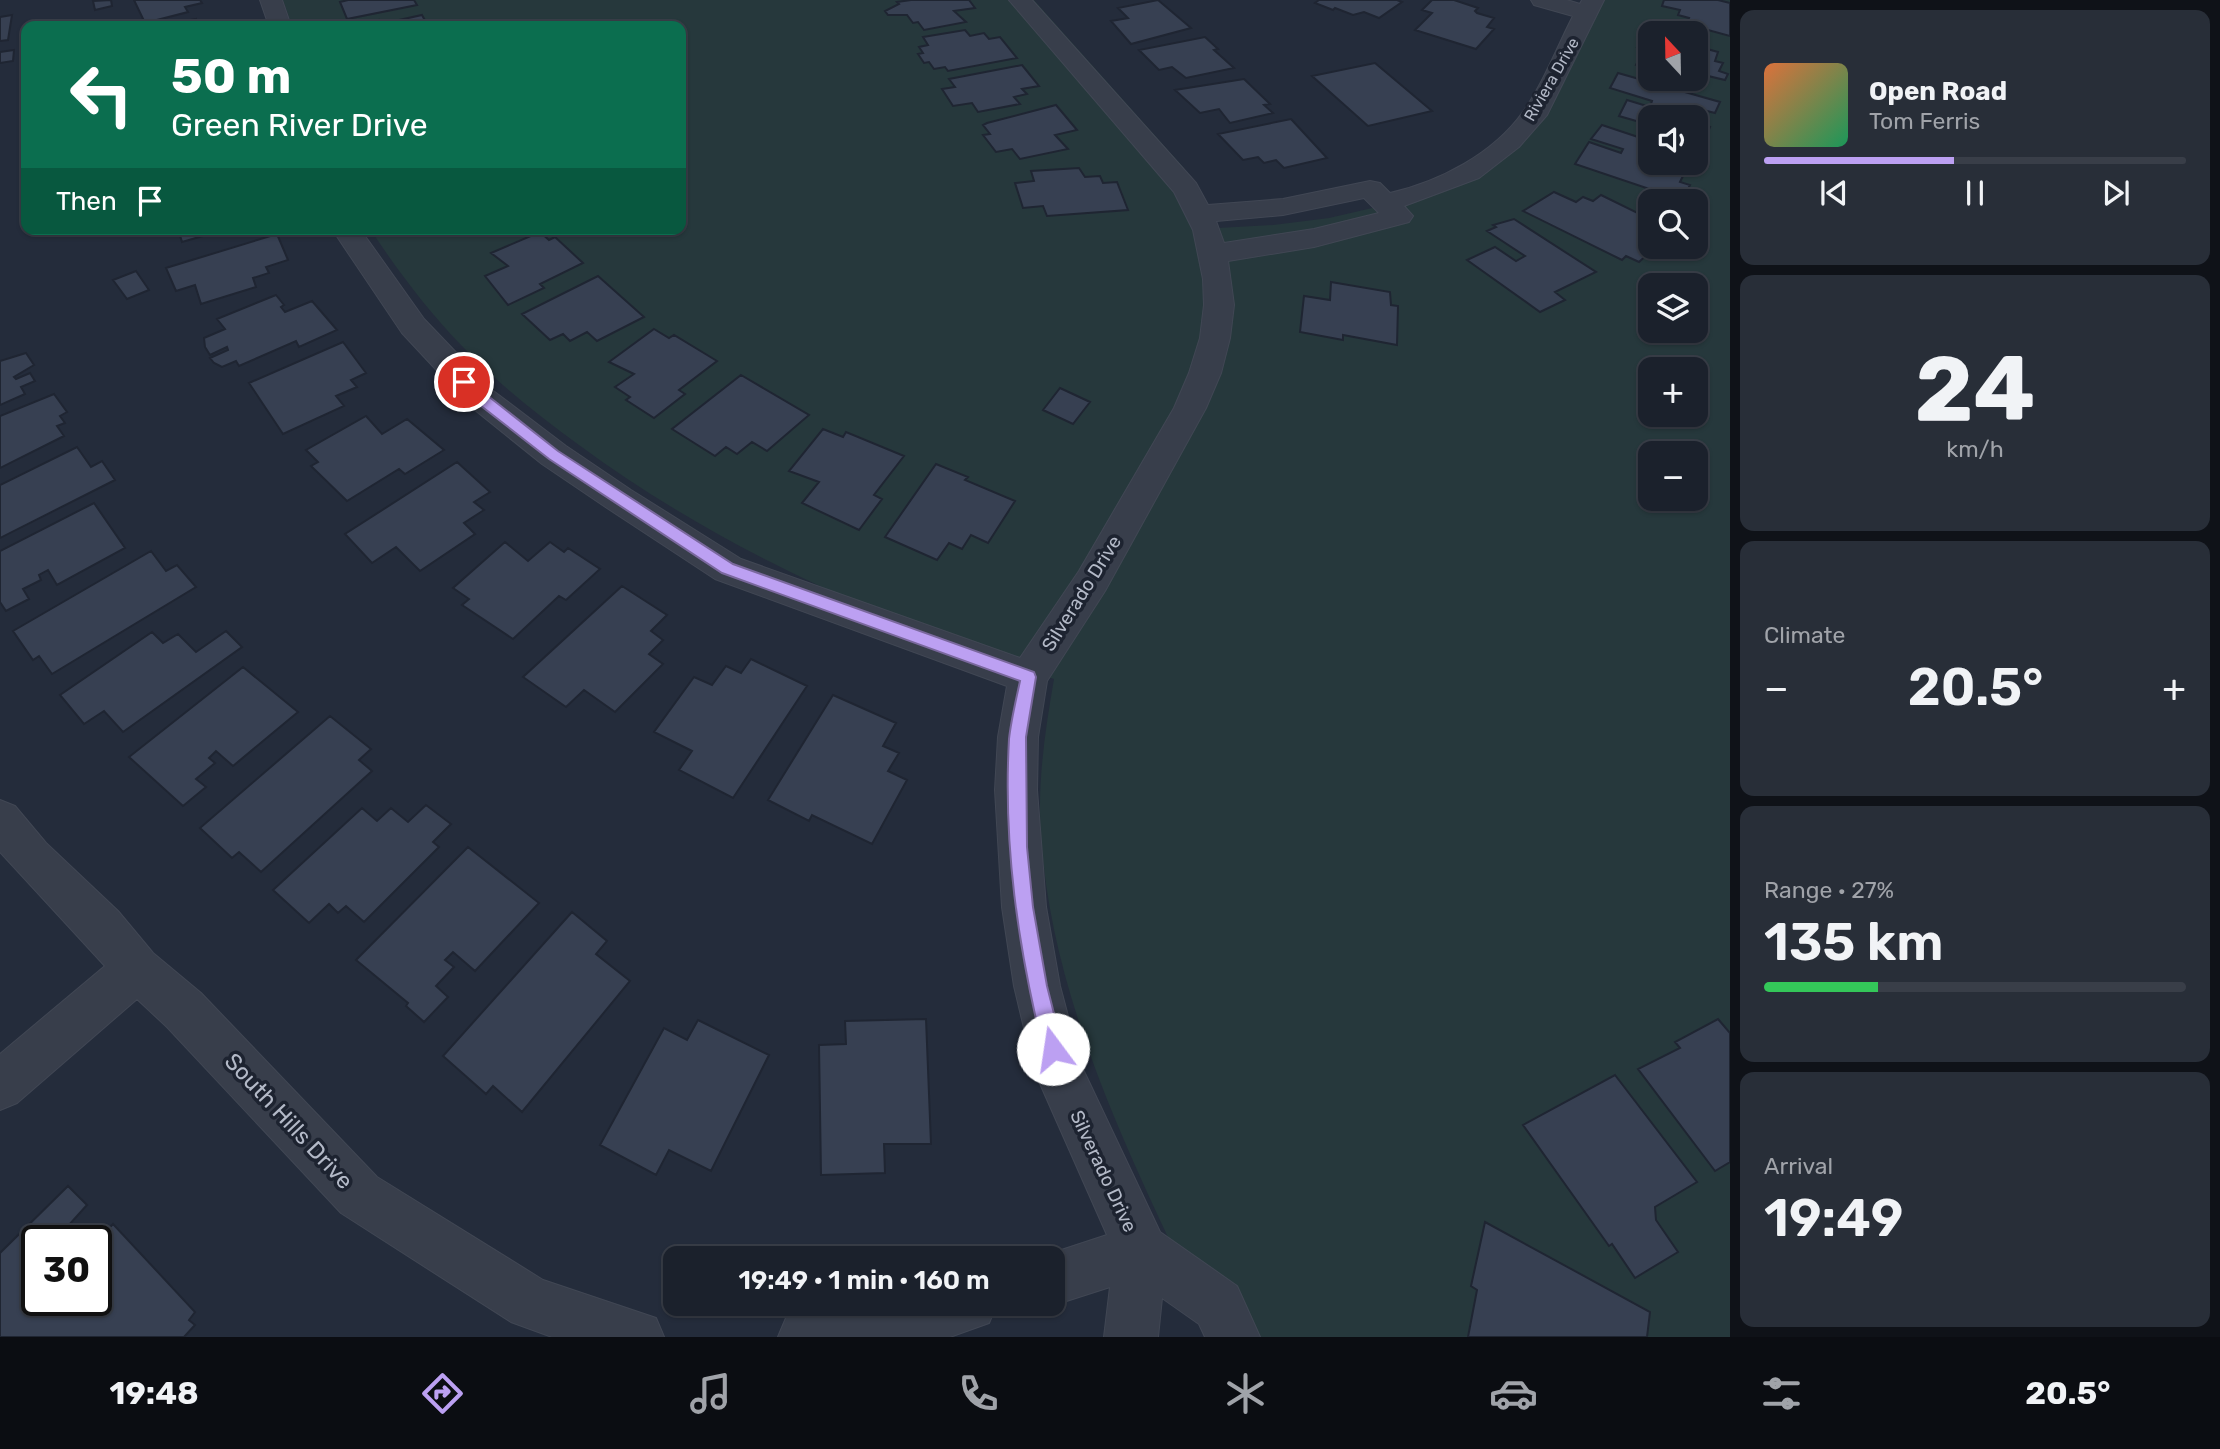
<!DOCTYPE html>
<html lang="en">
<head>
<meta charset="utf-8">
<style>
  :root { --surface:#1b212c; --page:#282e38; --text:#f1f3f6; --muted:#a0a3a9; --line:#393e48; --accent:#bca0f2 }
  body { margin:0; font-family:Rubik,sans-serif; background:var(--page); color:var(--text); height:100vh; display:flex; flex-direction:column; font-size:26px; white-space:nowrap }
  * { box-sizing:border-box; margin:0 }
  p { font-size:23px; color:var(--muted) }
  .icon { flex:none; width:38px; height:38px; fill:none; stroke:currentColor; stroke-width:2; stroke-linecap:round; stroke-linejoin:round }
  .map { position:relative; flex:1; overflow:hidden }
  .sheet { display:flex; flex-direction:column; gap:10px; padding:10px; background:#0f1218; width:490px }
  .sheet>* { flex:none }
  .hud { position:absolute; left:21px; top:21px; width:665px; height:214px; border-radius:14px; box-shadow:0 2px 5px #0004,0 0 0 2px var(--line); background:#0b6e4f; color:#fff; overflow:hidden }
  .needle { width:46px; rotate:338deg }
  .buttons { position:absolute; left:1638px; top:21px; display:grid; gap:14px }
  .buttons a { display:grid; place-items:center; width:70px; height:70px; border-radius:14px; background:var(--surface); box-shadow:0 2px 5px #0004,0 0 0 2px var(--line); font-size:35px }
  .speed { position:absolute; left:21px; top:1225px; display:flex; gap:14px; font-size:35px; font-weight:700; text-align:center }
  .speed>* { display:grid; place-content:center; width:91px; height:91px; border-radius:50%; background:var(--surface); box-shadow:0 2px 5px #0004,0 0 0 2px var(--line); line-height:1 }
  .speed .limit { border:4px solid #111; border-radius:10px; background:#fff; color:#111 }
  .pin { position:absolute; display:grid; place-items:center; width:60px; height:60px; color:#fff; margin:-30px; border:4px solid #fff; border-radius:50%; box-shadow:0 2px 7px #0007 }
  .me { position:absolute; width:77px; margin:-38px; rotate:346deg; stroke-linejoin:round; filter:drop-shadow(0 0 5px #0008) }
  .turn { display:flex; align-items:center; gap:24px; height:147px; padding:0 35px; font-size:32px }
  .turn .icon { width:91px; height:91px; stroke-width:2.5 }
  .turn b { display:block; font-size:49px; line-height:60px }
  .then { display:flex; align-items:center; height:66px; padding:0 35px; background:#0003; gap:14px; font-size:26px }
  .big { font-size:52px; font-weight:600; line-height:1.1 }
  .sheet .card { flex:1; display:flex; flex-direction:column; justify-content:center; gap:10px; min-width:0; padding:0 24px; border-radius:14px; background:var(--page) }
  .sheet .dial { align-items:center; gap:0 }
  .dial b { font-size:91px; line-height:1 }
  .song { display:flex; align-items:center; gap:21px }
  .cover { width:84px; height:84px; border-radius:10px; background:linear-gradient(135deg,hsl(20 70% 55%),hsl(150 70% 35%)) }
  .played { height:7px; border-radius:4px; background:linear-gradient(90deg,var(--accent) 45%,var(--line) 45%) }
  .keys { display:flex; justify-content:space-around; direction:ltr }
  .heat { display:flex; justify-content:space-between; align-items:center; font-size:38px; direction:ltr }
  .charge { height:10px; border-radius:5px; background:linear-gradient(90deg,#34c759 27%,var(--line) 0) }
  .trip { position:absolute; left:663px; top:1246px; width:402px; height:70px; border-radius:14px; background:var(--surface); box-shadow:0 2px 5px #0004,0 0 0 2px var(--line); font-weight:600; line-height:70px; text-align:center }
  .tabs { display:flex; height:112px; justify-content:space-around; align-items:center; background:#0b0d12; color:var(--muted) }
  .tabs .icon { width:49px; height:49px }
  .tabs .selected { color:var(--accent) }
  .tabs b { font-size:32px; color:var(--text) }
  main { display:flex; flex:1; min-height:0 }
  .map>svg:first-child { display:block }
  .green { fill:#26383c; fill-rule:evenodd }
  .building { fill:#374052; stroke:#1f2532; stroke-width:2 }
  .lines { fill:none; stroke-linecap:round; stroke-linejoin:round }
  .minor-casing { stroke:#414754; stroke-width:2 }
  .minor { fill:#383e4b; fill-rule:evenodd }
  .route { fill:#bca0f2; stroke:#7a689d; stroke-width:2 }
  .labels { text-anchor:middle; stroke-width:7; stroke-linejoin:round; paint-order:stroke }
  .far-street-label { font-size:16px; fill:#b3b9c7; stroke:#1d2330 }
  .street-label { font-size:19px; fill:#b3b9c7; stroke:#1d2330 }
  .near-street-label { font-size:23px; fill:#b3b9c7; stroke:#1d2330 }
</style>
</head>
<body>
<main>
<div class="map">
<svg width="1730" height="1337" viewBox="0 0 1730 1337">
  <rect width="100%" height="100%" fill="#242c3b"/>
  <path class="green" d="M283 0H1034L1184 168 1206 203 1218 228 1273 225 1329 218 1381 206 1509 144 1599 0H1730V1337H1215C1141 1177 1054 1016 1041 838 1037 784 1045 731 1054 679 886 622 723 551 579 445 538 415 497 383 462 346 427 310 398 271 370 229H681V26H292ZM1650 33H1696V79H1650ZM1650 117H1696V163H1650ZM1650 201H1696V247H1650ZM1650 285H1696V331H1650ZM1650 369H1696V415H1650ZM1650 453H1696V499H1650Z"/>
  <path class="building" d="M111 0 112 6 95 10 93 1Z
    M134 0H200L202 3 185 7 188 12 145 23Z
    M348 0H414L417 5 347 19 340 2Z
    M911 0H969L975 8 954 11 966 22 924 30 918 22 913 23 907 15H888L885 11 899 4 897 2Z
    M1158 0 1191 28 1131 44 1111 21 1128 18 1118 8Z
    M1319 0H1397L1402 2 1379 18 1364 12 1353 15 1335 8 1333 10 1315 3Z
    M1432 0H1454L1478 8 1475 11 1477 13 1494 18 1487 27 1494 29 1476 49 1415 30 1432 13 1422 10Z
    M1664 0H1718L1730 3V36L1686 24 1689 18 1678 15 1680 10 1662 6Z
    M12 15 8 40 0 41V17Z
    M422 15 428 26H350L379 20 381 24Z
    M196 19 197 26H159Z
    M965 30 970 36 984 33 989 39 1000 37 1017 58 948 71 945 67 934 69 929 62 924 63 918 54 923 53 919 47 928 45 923 37Z
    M1205 37 1218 49 1214 50 1234 68 1186 78 1172 67 1159 70 1139 50Z
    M1650 38V69L1636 65 1645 49 1637 47 1641 39 1649 41Z
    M1696 46 1718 52 1715 61 1723 63 1719 71 1728 74 1725 80 1708 76 1704 84 1686 79H1696Z
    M14 50 13 61 0 63V52Z
    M1375 63 1432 111 1368 126 1312 76Z
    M1022 65 1039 86 1022 89 1027 94 1014 97 1020 104 978 112 972 103 953 106 942 89 955 87 949 79Z
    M1618 73 1720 102 1715 113 1703 110 1697 123 1710 127 1704 141 1696 138V117H1650V125L1619 116 1627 100 1650 107 1652 101 1610 88Z
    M1244 79 1270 104 1264 105 1273 113 1230 123 1219 109 1200 113 1175 90Z
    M1056 105 1077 130 1055 135 1068 149 1020 159 1012 149 996 152 983 135 990 134 983 125 987 123Z
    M1291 119 1327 158 1284 168 1276 160 1264 163 1258 157 1243 160 1218 134Z
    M1602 125 1650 141V163H1696V155L1704 158 1696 173 1686 170 1680 182 1690 185 1682 200 1575 164 1589 142 1621 153 1623 149 1591 139Z
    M1079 168 1085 177 1100 176 1103 183 1117 182 1128 210 1047 216 1043 206 1023 208 1015 183 1034 181 1031 171Z
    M1554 192 1576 202 1583 197 1593 201 1601 195 1650 219V223L1644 228 1650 231V235L1639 245 1651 251 1639 262 1626 256 1622 260 1523 211Z
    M1514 219 1596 272 1555 292 1565 300 1540 312 1467 260 1495 247 1516 261 1525 256 1487 231 1496 227 1493 225Z
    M178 229H227L182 242Z
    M540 232 549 240 555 237 583 263 540 284 544 288 508 305 485 276 508 266 491 253Z
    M277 234 288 260 266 267 269 273 253 278 256 287 201 304 195 285 176 291 166 268Z
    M136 271 149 290 127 299 113 280Z
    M598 276 644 317 597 341 587 332 570 341 563 334 550 340 522 314Z
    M1331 282 1390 292 1391 305 1398 306 1397 345 1343 335V340L1300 332 1304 296 1330 300Z
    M276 295 284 305 281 307 285 312 312 301 337 330 299 347 296 341 239 366 236 361 222 367 214 363 210 358 228 350 227 347 210 355 205 347 204 338 225 329 217 319Z
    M654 329 669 338 674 335 717 361 679 390 685 394 654 418 626 400 630 397 615 387 634 374 609 362Z
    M343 342 366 373 351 380 357 387 336 396 344 406 283 434 249 383Z
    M26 353 34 365 14 377 16 379 30 373 35 381 21 387 25 394 0 405V361Z
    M741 375 809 415 767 451 752 442 737 454 726 447 715 456 672 429Z
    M1060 388 1090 402 1073 424 1043 410Z
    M54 394 67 412 60 416 65 423 57 426 64 436 0 468V416Z
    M366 416 382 434 407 419 444 450 405 474 399 469 347 501 311 466 318 462 306 450Z
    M823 429 843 437 846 432 904 456 874 495 882 499 859 530 802 503 819 482 789 471Z
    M77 447 91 467 102 461 115 480 0 538V485Z
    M457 462 490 492 474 502 484 510 464 523 475 534 420 571 396 547 372 563 345 534Z
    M936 464 968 477 965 480 1015 501 988 543 971 535 962 549 949 543 937 560 885 537Z
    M94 503 125 548 57 585 48 570 39 575 41 580 23 589 29 599 6 611 0 602V551Z
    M505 542 528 561 550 542 564 552 568 548 600 569 566 600 559 596 513 639 462 605 469 599 453 588Z
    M151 551 166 571 177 565 196 587 52 674 39 656 33 660 13 631Z
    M622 586 667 615 651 631 663 640 649 654 663 664 615 712 584 690 566 707 523 677Z
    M226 631 242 647 123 732 104 711 84 724 60 695 152 632 163 643 178 634 196 652Z
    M751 659 807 686 733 798 679 770 692 751 654 732 694 677 712 685 726 666 741 673Z
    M243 667 298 712 233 766 216 751 209 758 215 763 196 779 206 787 183 806 129 757Z
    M833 695 896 723 883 746 899 753 888 771 907 780 872 844 812 815 809 821 768 800Z
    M330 716 371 749 359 760 372 771 261 872 239 852 232 858 200 828Z
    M426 805 451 824 433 842 439 847 364 922 346 906 338 913 329 904 309 923 273 890 362 808 377 821 391 808 408 822Z
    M468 847 539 903 475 971 453 952 445 960 454 967 436 986 448 997 424 1022 406 1006 408 1003 356 960Z
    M572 912 607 941 596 954 630 981 522 1112 493 1086 486 1094 443 1056Z
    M926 1019 931 1144H884L885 1173 821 1175 819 1045 846 1044 845 1021Z
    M1718 1019 1730 1033V1162L1715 1171 1638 1069 1680 1048 1675 1042Z
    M698 1020 769 1055 711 1171 669 1150 656 1175 600 1145 664 1028 687 1040Z
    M1615 1075 1697 1182 1655 1207 1656 1220 1678 1252 1635 1278 1612 1244 1609 1246 1523 1125Z
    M68 1186 87 1205 68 1226 82 1240 37 1241V1300H96V1242L113 1224 195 1312 189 1320 195 1325 184 1337H0V1253Z
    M1485 1222 1650 1312 1647 1337H1468L1477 1290 1471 1286Z"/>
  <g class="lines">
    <defs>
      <path id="minor" d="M260 0H282L291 26H269Z
        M1009 0H1032L1196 183 1208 205 1283 199 1370 181 1380 183 1390 193C1439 182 1493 154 1523 112 1543 84 1557 47 1573 16L1534 5 1531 0H1567L1580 4 1582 0H1604L1547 115 1519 147 1479 178 1404 206 1413 216 1409 222 1314 247 1228 261 1234 305 1230 338 1221 373 1206 408 1105 591 1047 681 1038 737 1037 790 1046 907 1060 986 1081 1065 1160 1232 1237 1286 1260 1337H1205L1199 1324 1162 1298 1158 1337H1104L1110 1287 1054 1305 1052 1304 1054 1258H1037L1107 1235 1034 1070 1014 986 1002 907 995 790 998 737 1007 686 715 579 607 508 542 464 470 406 402 333 332 229H360L424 319 492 390 566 446 631 490 741 559 1020 658 1079 571 1174 408 1189 373 1200 338 1204 305 1203 279 1193 230 1174 192ZM1364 198 1379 213 1314 229 1224 243 1216 221 1283 215Z
        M0 800 15 806 46 843 118 911 153 953 201 993 377 1177 543 1280 656 1318 664 1337H552L511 1322 341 1213 167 1027 137 999 17 1103 0 1110V1054L105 966 0 852Z
        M863 1304H997L989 1323 950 1337H778L786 1318 805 1310Z"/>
    </defs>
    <use href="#minor" class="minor-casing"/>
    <use href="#minor" class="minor"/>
  </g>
  <path class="route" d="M464 377 558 451 733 564 1034 672 1036 677 1026 737 1027 847 1033 907 1047 986 1063 1049 1060 1056 1053 1059 1046 1056 1043 1049C1018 947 1003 845 1009 739 1011 720 1016 700 1020 681L722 573 549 459 476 402 458 382Z"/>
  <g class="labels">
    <g class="far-street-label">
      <text transform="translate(1551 79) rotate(-60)" y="6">Riviera Drive</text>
    </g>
    <g class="street-label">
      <text transform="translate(1081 593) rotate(-58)" y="7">Silverado Drive</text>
      <text transform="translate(1104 1171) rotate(65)" y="7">Silverado Drive</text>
    </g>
    <g class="near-street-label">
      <text transform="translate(289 1121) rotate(47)" y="8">South Hills Drive</text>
    </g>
  </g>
</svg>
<div class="buttons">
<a><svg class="needle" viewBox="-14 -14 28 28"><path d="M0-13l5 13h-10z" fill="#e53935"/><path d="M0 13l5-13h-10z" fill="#a0a3a9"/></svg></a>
<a><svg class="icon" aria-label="sound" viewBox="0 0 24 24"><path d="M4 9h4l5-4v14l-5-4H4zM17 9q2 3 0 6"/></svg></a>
<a><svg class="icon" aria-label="search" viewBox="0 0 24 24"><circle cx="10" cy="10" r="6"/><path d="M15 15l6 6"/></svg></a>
<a><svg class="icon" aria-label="layers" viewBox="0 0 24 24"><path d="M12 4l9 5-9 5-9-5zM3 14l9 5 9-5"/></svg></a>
<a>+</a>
<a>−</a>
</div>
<div class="speed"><div class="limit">30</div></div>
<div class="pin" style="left:464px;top:382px;background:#d93025"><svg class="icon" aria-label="arrive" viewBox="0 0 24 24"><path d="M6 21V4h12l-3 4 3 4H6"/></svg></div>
<svg class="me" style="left:1053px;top:1049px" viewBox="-20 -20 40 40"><circle r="19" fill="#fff"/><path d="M0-13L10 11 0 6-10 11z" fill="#bca0f2"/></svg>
<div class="trip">19:49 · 1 min · 160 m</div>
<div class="hud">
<div class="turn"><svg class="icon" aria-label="left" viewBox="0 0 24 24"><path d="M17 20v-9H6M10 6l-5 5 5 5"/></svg><div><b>50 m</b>Green River Drive</div></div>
<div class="then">Then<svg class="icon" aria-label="arrive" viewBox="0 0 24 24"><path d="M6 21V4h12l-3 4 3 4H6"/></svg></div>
</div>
</div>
<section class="sheet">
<div class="card">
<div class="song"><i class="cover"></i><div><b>Open Road</b><p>Tom Ferris</p></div></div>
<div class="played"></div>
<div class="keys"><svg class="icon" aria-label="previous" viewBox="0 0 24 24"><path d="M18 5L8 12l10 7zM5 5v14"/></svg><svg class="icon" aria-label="pause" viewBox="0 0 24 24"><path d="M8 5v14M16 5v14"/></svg><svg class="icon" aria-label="next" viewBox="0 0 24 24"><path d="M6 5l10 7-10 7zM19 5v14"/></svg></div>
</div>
<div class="card dial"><b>24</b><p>km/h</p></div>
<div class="card"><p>Climate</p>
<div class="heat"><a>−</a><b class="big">20.5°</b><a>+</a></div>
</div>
<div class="card"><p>Range · 27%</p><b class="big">135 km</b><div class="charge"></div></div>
<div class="card"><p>Arrival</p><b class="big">19:49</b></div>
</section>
</main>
<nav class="tabs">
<b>19:48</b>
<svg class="icon selected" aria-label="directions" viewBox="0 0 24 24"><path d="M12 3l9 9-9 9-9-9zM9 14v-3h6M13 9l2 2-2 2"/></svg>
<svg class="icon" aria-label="music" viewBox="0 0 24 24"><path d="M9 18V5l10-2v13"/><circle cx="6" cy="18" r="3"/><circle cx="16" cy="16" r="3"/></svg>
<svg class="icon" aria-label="phone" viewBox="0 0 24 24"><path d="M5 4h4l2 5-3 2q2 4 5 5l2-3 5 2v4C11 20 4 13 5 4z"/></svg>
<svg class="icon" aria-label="climate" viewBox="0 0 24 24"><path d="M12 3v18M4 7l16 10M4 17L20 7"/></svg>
<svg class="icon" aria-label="car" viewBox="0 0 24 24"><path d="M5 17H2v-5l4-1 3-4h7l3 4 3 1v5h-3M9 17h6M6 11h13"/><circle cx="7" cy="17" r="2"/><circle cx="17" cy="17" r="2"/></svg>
<svg class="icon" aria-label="filters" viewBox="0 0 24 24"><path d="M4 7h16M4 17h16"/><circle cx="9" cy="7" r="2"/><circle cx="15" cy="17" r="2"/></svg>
<b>20.5°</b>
</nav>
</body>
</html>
